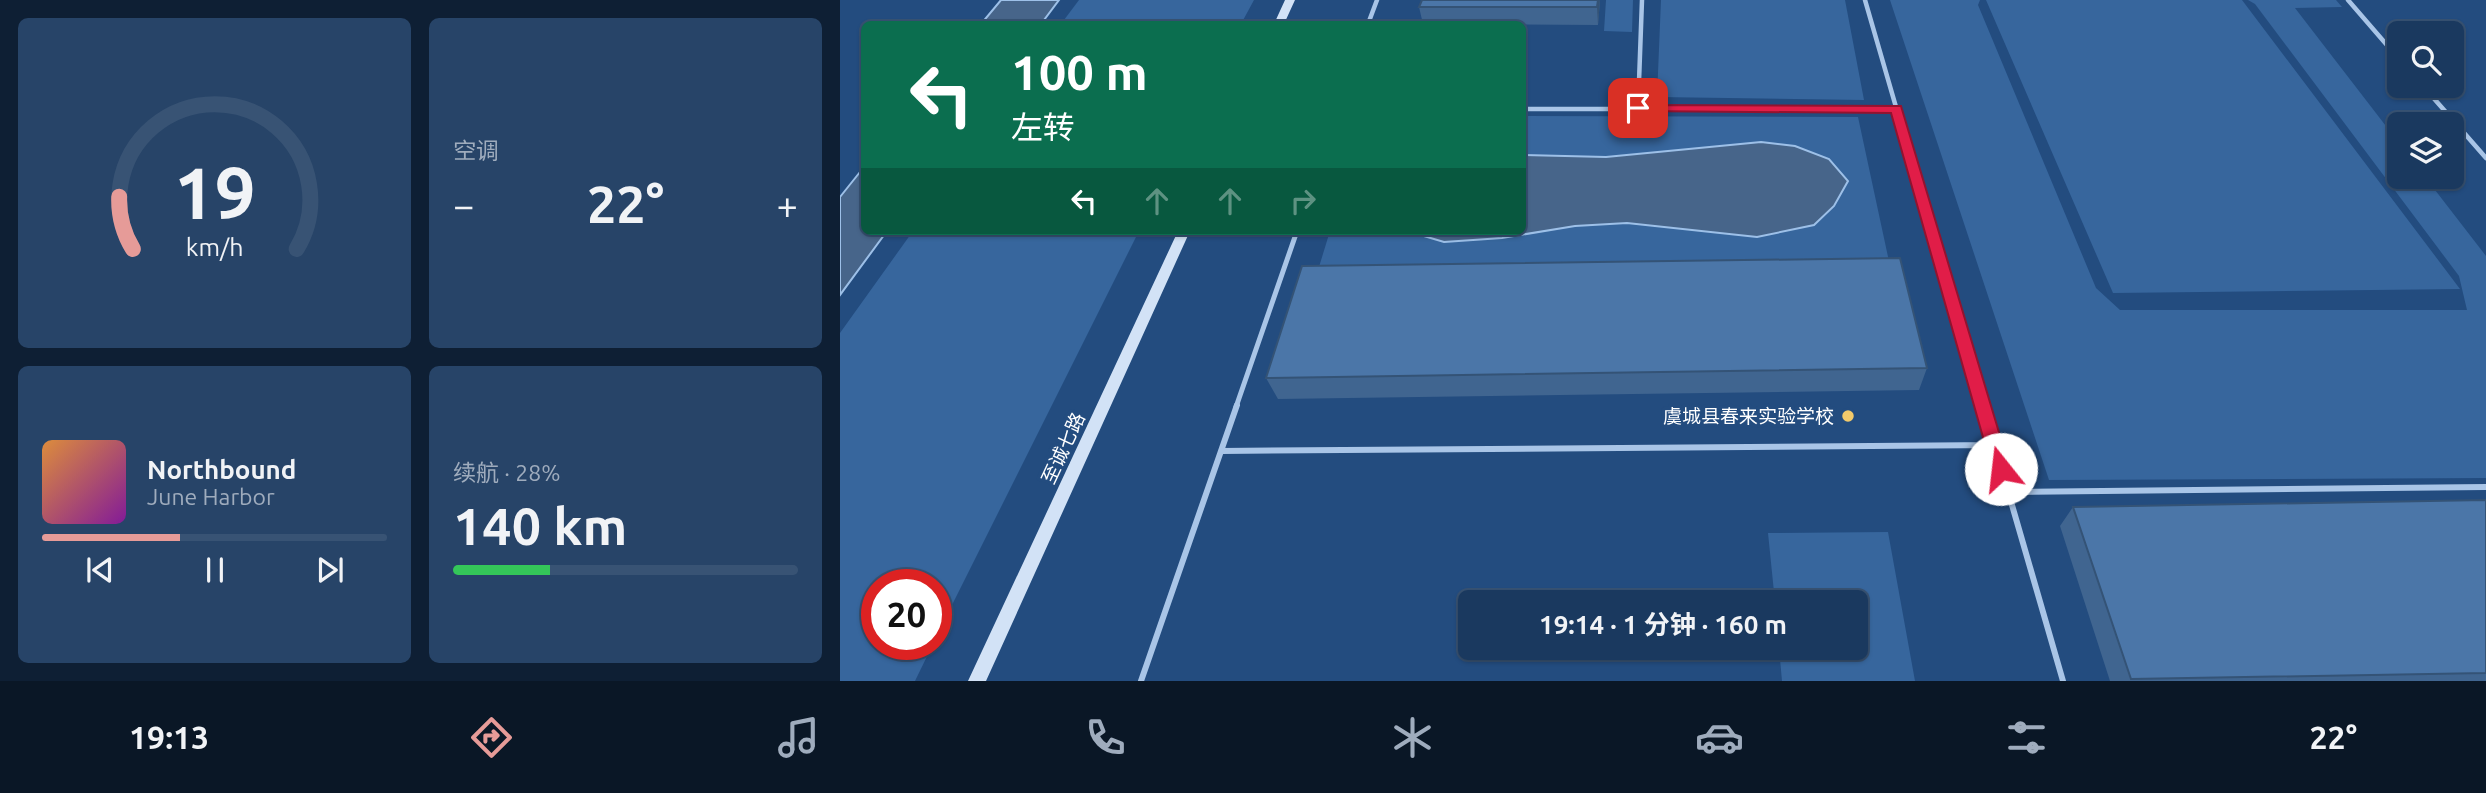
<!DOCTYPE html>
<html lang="zh">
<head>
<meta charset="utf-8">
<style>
  :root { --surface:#1a395f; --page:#274468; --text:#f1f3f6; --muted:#9facbd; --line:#385374; --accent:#e69b98 }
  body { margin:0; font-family:Ubuntu,"Noto Sans SC",sans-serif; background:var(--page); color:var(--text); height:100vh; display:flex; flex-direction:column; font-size:26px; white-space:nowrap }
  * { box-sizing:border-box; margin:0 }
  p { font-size:23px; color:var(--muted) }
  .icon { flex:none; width:38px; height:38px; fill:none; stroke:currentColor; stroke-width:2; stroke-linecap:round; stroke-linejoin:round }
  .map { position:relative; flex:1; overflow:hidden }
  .drawer { display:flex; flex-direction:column; gap:18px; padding:18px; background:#0e1f34; width:840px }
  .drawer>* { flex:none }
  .guide { position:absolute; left:21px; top:21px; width:665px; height:214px; border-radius:10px; box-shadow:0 2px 5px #0004,0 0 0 2px var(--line); background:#0b6e4f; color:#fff; overflow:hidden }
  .buttons { position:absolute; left:1547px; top:21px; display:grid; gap:14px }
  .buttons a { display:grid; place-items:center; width:77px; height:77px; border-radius:10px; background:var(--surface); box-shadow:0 2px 5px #0004,0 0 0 2px var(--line); font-size:35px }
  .speed { position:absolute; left:21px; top:569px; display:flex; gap:14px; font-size:35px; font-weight:700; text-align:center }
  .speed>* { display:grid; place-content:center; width:91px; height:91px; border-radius:50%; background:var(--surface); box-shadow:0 2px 5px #0004,0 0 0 2px var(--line); line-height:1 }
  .speed .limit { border:10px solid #d22; background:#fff; color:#111 }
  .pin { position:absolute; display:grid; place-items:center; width:60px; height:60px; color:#fff; margin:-30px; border-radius:14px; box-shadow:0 4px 10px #0006 }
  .me { position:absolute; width:77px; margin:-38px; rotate:344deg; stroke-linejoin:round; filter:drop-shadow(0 0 5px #0008) }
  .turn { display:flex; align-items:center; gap:24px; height:147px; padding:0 35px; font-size:32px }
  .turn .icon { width:91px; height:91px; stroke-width:2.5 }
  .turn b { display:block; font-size:49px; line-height:60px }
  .lanes { display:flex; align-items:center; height:66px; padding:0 35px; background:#0003; justify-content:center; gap:35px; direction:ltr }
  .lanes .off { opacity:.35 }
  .big { font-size:52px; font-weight:700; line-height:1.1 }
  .drawer .card { flex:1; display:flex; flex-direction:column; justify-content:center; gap:10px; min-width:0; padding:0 24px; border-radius:10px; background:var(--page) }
  .drawer .dial { align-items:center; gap:0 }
  .dial svg { height:182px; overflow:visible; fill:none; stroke:var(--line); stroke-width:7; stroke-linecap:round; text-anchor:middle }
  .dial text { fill:var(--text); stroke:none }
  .song { display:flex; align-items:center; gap:21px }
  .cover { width:84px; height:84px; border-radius:10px; background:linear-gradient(135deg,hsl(30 70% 55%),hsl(290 70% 35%)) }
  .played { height:7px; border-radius:4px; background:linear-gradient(90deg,var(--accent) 40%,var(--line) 40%) }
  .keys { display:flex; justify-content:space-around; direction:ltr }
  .heat { display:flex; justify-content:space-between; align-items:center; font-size:38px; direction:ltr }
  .charge { height:10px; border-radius:5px; background:linear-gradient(90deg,#34c759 28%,var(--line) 0) }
  .drawer .tiles { flex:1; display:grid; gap:18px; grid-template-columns:repeat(2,1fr) }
  .trip { position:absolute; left:618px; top:590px; width:410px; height:70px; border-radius:10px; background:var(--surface); box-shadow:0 2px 5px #0004,0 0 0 2px var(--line); font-weight:700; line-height:70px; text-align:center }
  .dock { display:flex; height:112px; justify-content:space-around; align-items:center; background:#0a1726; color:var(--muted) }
  .dock .icon { width:49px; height:49px }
  .dock .on { color:var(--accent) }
  .dock b { font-size:32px; color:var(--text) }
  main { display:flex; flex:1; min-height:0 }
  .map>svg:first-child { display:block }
  .green { fill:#37669d }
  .water { fill:#47658a; stroke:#9dc0e8; stroke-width:2 }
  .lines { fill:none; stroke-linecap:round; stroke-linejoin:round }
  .service-far2 { stroke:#a9c5e7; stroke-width:4.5 }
  .service-far1 { stroke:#a9c5e7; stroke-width:5 }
  .service { stroke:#a9c5e7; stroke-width:6 }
  .secondary { fill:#d2e2f6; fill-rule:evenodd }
  .wall { fill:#406590 }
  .shaded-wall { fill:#345376 }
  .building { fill:#4b76a8; stroke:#345376; stroke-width:2 }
  .route { fill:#e11d48; stroke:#92132f; stroke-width:2 }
  .poi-dot { fill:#f2ca6b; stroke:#234c7f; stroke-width:2.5 }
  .labels { text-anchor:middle; stroke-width:7; stroke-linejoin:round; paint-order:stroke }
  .poi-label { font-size:19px; fill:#fff; stroke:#234c7f; text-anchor:end }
  .street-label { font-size:19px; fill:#fff; stroke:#234c7f }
</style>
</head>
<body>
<main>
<section class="drawer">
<div class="tiles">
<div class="card dial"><svg viewBox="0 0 100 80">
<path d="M14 69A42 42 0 1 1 86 69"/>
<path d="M14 69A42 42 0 0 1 8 46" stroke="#e69b98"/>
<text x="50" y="56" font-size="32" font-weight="700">19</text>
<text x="50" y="72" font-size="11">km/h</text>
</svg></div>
<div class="card"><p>空调</p>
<div class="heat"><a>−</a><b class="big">22°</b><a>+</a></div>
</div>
<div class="card">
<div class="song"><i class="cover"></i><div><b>Northbound</b><p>June Harbor</p></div></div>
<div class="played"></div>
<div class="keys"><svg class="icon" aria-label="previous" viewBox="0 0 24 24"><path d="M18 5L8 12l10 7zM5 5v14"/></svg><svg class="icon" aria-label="pause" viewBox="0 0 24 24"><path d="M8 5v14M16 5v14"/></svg><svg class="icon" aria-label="next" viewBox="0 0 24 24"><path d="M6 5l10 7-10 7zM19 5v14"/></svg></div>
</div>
<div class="card"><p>续航 · 28%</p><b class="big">140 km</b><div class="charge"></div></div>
</div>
</section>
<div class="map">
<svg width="1646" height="681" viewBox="0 0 1646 681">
  <rect width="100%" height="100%" fill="#234c7f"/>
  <path class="green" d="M239 0H414L401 24H221Z
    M766 0H793L792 32 764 31Z
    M821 0H1005L1024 100 817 97Z
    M1050 0H1140L1138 5 1256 288 1280 310H1627L1619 276 1415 4 1408 0H1496L1502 7 1455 8 1559 143V177H1585L1646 256V478L1209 480Z
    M1146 0H1402L1620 289 1273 293Z
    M683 116 1018 117 1053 280 471 293 490 231H682Z
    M73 231H299L96 637V584H37V644H93L75 681H0V333Z
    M1048 532 1075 681H942L939 648H1015V602H935L928 533Z"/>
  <path class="water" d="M161 0H219L201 24H141Z
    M921 142 955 146 989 159 1008 181 994 206 974 225 917 237 787 223 735 226 662 238 604 242 567 231H682L683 155 766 157Z
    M24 167V231H47L0 295V197Z"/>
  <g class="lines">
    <path class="service-far2" d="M1025 0 1078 183
      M1508 0 1559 59
      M528 24 537 0
      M1583 86 1646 158
      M682 109H1057
      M798 109 802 0"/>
    <path class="service-far1" d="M1078 181 1143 407
      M396 407 457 231"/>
    <path class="service" d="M1143 405 1223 681
      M381 451 1155 445
      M1168 492 1646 487
      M301 681 397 405"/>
    <path class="secondary" d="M445 0H455L444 24H434Z
      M338 231H350L146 681H128Z"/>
  </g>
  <path class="wall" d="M582 0H760L758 25 583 24 579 7Z
    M1087 368 1079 390 438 399 426 378Z
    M1646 500V681H1270L1220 526 1233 507Z"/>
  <path class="shaded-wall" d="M758 0H760L758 25 757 7Z"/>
  <path class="building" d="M582 0H758L757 7H579Z
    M1060 258 1087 368 426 378 462 266Z
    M1646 500V673L1291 679 1233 507Z"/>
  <path class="route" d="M798 105 1061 106 1170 469 1168 474 1161 476 1155 474 1152 469 1051 113 794 111 792 108Z"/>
  <circle class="poi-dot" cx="1008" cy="416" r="7"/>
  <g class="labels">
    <g class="poi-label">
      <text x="994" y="423">虞城县春来实验学校</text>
    </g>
    <g class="street-label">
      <text transform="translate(223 448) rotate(-65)" y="7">至诚七路</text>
    </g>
  </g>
</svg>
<div class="buttons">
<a><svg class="icon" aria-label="search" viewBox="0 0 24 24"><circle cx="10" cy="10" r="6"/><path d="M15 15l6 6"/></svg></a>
<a><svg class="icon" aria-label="layers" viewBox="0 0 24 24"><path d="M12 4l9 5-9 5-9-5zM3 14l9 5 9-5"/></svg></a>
</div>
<div class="speed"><div class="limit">20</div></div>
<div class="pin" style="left:798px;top:108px;background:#d93025"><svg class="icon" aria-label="arrive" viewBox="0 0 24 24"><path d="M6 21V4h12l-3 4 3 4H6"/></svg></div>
<svg class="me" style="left:1161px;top:469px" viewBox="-20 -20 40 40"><circle r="19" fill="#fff"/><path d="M0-13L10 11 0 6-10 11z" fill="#e11d48"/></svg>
<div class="trip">19:14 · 1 分钟 · 160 m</div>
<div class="guide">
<div class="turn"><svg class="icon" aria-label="left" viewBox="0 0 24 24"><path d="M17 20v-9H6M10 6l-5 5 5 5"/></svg><div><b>100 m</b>左转</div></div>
<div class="lanes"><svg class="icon" aria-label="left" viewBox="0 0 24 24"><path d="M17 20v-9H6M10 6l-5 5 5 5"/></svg><svg class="icon off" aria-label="ahead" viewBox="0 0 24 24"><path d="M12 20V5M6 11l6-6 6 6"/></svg><svg class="icon off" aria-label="ahead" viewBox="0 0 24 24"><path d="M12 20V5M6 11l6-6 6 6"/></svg><svg class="icon off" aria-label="right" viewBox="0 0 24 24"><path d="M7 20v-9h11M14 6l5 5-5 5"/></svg></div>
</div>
</div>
</main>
<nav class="dock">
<b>19:13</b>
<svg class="icon on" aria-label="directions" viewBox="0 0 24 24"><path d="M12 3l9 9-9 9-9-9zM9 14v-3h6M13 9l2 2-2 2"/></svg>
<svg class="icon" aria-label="music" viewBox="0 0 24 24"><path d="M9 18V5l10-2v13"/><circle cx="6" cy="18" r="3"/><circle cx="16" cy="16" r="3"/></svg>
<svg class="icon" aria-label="phone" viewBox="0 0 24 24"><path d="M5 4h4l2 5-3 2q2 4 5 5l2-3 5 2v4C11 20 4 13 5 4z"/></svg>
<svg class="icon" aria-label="climate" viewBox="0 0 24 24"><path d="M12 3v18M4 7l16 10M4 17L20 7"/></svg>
<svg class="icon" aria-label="car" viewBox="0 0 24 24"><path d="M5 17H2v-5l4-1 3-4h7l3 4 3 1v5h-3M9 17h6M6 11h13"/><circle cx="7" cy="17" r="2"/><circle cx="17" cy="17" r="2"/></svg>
<svg class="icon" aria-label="filters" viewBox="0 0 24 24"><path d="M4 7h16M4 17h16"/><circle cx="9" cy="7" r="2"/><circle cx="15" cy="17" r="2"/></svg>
<b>22°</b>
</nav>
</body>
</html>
